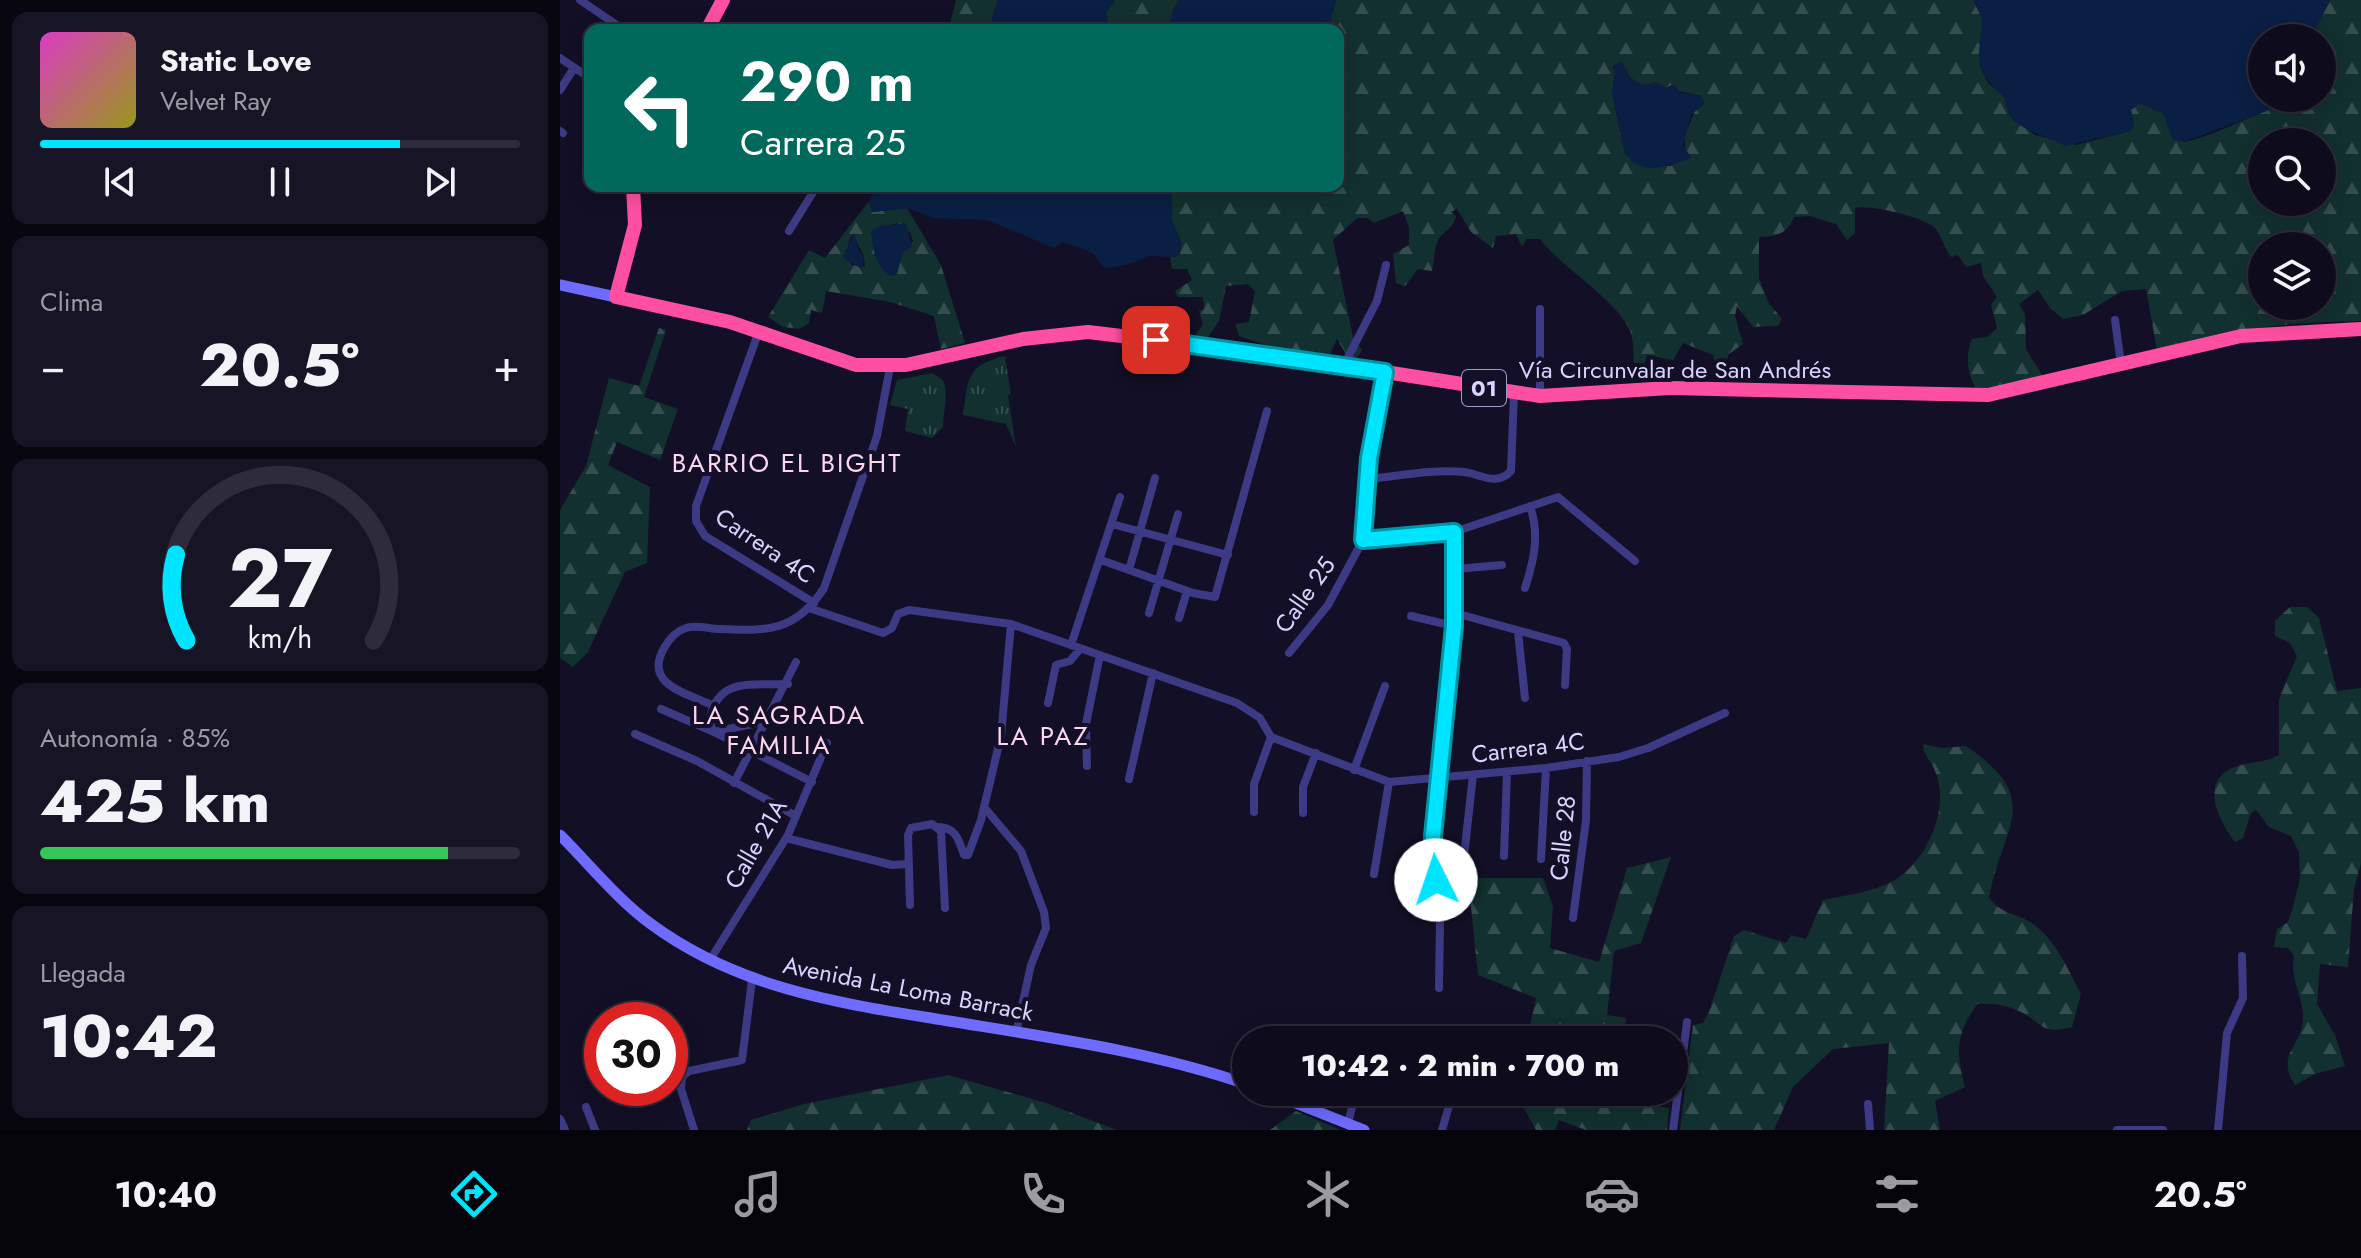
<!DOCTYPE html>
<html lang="es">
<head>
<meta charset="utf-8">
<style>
  :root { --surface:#0e0b1c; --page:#171425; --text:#f1f3f6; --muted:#9b9ba3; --line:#2e2b3b; --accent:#00e5ff }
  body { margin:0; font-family:Jost,sans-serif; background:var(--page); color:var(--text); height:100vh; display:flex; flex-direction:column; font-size:30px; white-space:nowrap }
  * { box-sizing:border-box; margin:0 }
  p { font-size:26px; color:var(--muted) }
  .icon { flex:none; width:44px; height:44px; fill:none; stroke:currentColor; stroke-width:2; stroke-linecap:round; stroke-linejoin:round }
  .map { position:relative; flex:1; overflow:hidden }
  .side { display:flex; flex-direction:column; gap:12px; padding:12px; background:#08060f; width:560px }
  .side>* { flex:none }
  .hud { position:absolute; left:24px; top:24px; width:760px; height:168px; border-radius:16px; box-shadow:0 4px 20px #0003,0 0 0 2px var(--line); background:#00695c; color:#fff; overflow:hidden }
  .buttons { position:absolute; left:1688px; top:24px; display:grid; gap:16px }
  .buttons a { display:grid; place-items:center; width:88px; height:88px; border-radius:50%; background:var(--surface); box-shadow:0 4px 20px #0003,0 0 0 2px var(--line); font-size:40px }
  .speed { position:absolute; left:24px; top:1002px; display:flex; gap:16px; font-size:40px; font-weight:700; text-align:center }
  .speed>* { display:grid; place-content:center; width:104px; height:104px; border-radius:50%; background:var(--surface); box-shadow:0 4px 20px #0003,0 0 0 2px var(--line); line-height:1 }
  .speed .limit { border:12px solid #d22; background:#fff; color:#111 }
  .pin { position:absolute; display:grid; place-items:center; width:68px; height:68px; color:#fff; margin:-34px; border-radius:16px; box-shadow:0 4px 12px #0006 }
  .me { position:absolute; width:88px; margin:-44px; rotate:356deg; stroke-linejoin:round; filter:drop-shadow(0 0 6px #0008) }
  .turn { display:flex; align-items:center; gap:28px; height:168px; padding:0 24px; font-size:36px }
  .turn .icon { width:104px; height:104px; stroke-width:2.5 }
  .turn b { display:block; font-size:56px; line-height:68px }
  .big { font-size:60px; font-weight:800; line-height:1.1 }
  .side .card { flex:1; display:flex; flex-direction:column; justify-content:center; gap:12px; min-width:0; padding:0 28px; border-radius:16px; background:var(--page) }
  .side .dial { align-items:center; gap:0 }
  .dial svg { height:208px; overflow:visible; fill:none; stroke:var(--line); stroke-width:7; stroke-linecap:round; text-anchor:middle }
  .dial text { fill:var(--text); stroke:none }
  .song { display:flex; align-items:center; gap:24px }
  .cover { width:96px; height:96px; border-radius:12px; background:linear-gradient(135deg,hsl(310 70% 55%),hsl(60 70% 35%)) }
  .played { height:8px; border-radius:4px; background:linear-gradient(90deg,var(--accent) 75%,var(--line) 75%) }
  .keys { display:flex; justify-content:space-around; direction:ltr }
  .heat { display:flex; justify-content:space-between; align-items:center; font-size:44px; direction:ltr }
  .charge { height:12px; border-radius:6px; background:linear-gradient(90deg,#34c759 85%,var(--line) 0) }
  .trip { position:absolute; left:672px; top:1026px; width:456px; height:80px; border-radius:40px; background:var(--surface); box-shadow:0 4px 20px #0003,0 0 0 2px var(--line); font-weight:800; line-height:80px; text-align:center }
  .tabs { display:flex; height:128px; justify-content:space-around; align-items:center; background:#06040b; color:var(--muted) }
  .tabs .icon { width:56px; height:56px }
  .tabs .on { color:var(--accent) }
  .tabs b { font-size:36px; color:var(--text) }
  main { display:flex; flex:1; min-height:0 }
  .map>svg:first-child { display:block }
  .grass { fill:url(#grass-tufts) }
  .forest { fill:url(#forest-firs); fill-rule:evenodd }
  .water { fill:#0a1f44 }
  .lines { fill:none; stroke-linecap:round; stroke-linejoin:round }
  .street { stroke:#3d3a85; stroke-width:8 }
  .secondary { stroke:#6f6bff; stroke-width:11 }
  .highway { stroke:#ff4fa3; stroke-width:14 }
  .route-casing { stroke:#0095a6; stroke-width:20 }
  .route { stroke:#00e5ff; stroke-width:14 }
  .labels { text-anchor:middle; stroke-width:8; stroke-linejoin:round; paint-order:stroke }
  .shield { fill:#130f26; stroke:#9e99be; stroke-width:2 }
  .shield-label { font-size:22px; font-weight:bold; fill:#d9d4ff }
  .street-label { font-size:24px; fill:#d9d4ff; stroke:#130f26 }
  .neighbourhood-label { font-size:26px; letter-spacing:2px; fill:#ffd6f0; stroke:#130f26 }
</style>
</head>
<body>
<main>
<section class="side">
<div class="card">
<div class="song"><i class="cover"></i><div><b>Static Love</b><p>Velvet Ray</p></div></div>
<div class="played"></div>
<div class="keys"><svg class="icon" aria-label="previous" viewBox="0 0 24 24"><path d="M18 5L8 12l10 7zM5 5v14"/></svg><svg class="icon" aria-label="pause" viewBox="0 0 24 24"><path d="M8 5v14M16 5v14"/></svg><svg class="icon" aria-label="next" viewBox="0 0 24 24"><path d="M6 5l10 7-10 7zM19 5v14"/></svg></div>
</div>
<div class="card"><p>Clima</p>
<div class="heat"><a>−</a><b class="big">20.5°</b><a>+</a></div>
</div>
<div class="card dial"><svg viewBox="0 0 100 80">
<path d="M14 69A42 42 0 1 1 86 69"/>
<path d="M14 69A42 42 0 0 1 10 36" stroke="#00e5ff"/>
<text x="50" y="56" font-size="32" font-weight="700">27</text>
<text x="50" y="72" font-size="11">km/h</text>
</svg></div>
<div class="card"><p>Autonomía · 85%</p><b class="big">425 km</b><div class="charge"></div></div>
<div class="card"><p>Llegada</p><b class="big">10:42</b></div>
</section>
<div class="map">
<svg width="1801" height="1130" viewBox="0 0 1801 1130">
  <defs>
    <pattern id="grass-tufts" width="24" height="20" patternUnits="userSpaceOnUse" patternTransform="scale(2)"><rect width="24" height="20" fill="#12302f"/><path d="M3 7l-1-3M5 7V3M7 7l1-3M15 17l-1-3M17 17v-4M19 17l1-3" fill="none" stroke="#344d4e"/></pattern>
    <pattern id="forest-firs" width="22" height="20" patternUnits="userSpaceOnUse" patternTransform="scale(2)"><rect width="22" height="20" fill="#12302f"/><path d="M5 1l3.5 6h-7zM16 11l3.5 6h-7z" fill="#344d4e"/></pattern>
  </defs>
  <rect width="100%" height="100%" fill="#130f26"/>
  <path class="grass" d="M445 356 451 394 448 395 456 447 446 424 403 415C408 379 406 365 445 356Z
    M372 373 383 380C389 394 383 412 383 427L372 438 345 431 348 409 330 405 337 380Z"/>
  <path class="forest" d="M396 0H438L429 30H388Z
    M555 0H619L613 10 610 30H549L546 12Z
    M776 0H1413L1425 24 1420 66 1428 83 1444 96 1452 119 1475 135 1516 145 1570 131 1574 125 1571 110 1580 103 1603 113 1624 142C1672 132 1712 98 1762 98V38H1751L1770 0H1801V321C1731 322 1663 329 1597 350L1586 289 1562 291 1523 315 1503 319 1491 309 1478 290 1459 304 1465 314 1466 349 1484 378 1417 390C1407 375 1405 356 1412 339L1427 337 1437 328 1431 305 1437 297 1423 276 1421 263 1406 267 1398 255 1391 257C1384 248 1382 236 1375 228 1366 218 1310 204 1295 208V233L1287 240 1276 224 1249 216 1234 217C1227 234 1216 237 1199 237V278L1208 302 1222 319 1218 326 1193 327 1177 306 1175 316 1183 344 1169 354 1164 366 1156 367 1153 355 1123 343 1113 360 1087 355 1085 363 1095 371 1099 384 1087 385 1085 367 1074 365C1073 354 1074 337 1069 328 1050 294 1003 269 980 239H967L962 247 956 234 936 236 933 248 911 232 897 209 891 212 896 216C893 228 887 229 880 237 873 247 875 260 872 271L858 269 845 286 836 283 833 254 849 245V227L843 211 814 223 807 218H797L773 240 793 337 802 350 795 361 789 359 777 339 770 354 711 347 679 336 675 324 689 322 695 291 688 284 666 286 659 321 644 343 637 341 635 336 643 324 639 311 644 309 643 297H618L615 291 632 280 627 269H612L610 257 620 254 621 241 612 221V186H778V30H768ZM1066 68 1069 77 1082 85 1096 83 1106 88 1112 85 1118 91 1141 96 1125 135V152L1111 166 1081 165 1065 154 1052 93 1055 73ZM1702 142H1762V202H1702ZM1702 246H1762V306H1702Z
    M309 201 312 212 347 208 381 265 405 343 381 349 374 316 330 302 266 291 262 313 251 310 249 323 240 329 223 327 208 317 249 250 265 258ZM337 223 350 232 353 241 340 256 337 274 315 256 311 231ZM293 234 304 257 305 267 292 265C286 257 286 243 293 234Z
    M99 328 106 330 84 397 118 409 100 460 57 442 48 465 90 487 87 563 65 572 28 652 13 667 0 658V510L26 466 49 378 79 386Z
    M1730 607H1747L1759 618 1777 691 1801 688V863L1794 889 1788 967 1760 964 1757 1004 1775 1035 1785 1066 1755 1074 1735 1085C1715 1055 1742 1046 1743 1019 1744 997 1729 979 1734 956L1728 948 1714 947 1717 929 1728 922 1732 910 1740 879 1739 852 1731 836 1709 827 1696 810 1691 813 1683 838 1675 842C1660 823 1640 784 1670 769 1686 761 1703 764 1719 755V699L1737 656 1730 643 1715 636V621Z
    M1363 744 1382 748 1406 746C1485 800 1443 824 1429 897 1440 914 1454 912 1470 922 1496 939 1507 968 1521 994L1512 1027C1482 1035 1483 1024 1461 1012 1447 1005 1432 1003 1417 1004 1395 1036 1396 1051 1405 1087L1375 1101 1380 1130H1324L1329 1043 1273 1049 1233 1087 1214 1130H1120L1133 1025 1143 1023 1149 1012 1174 936 1184 930 1226 943 1231 935 1246 939 1263 900C1286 895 1314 892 1335 880 1367 860 1391 808 1375 771 1371 760 1364 757 1363 744Z
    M1111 857 1081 943 1054 951 1047 1015 1066 1018 1064 1040H967L976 998 918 975 908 878H983L993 907 990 948 1039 962 1067 868Z
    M388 1075 483 1102 557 1130H187L191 1120 244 1104Z
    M955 1092H1060L1059 1100 1109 1108 1107 1130H1026L999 1120 995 1130H976Z
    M736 1111 781 1130H710Z"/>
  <path class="water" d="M438 0H555L546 12 549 30H429Z
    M619 0H776L768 30H610L613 10Z
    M1413 0H1770L1751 38H1702V98L1739 99 1624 142 1613 140 1603 113 1580 103 1571 110 1574 125 1570 131 1505 146C1487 135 1466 134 1451 117 1445 111 1448 100 1442 95 1430 84 1419 72 1419 53 1420 30 1428 21 1413 0Z
    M1062 61 1069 77 1082 85 1096 82 1106 88 1116 85 1118 92 1140 96 1145 103 1131 115 1123 146 1132 158C1108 165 1085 178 1065 154L1052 93 1055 73 1052 66Z
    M319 186H612V221L621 241 620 252 616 257 589 256 566 265 545 268C539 264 538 257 532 253 526 250 508 243 502 242L494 248 427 220 373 218 347 208 312 212 309 201Z
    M346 223 352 247 343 252 337 274 331 276C314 267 313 245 311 231L320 226Z
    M294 233 299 252 304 257 302 269 283 258Z"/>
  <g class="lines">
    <path class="street" d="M20 0 64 30
      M0 58 30 78
      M0 90 14 68
      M0 131 3 133
      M229 231 257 186
      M1555 320 1561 364
      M199 331 136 506V521L145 536 254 603
      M784 365 817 301 826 265
      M980 396V309
      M809 479C839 476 873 469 904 472 921 474 936 487 951 471L954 393
      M552 524 668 555
      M803 540 894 532 998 497 1075 561
      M541 560 633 593 655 597 707 411
      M896 569 942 565
      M569 570 595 478
      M965 588C974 560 980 535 970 506
      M249 608 323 633 332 628 338 614 349 610 451 624 677 703 700 718 711 737
      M589 613 618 514
      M895 613 1004 643 1007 649 1005 685
      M851 616 894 626
      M619 618 627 591
      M958 632 965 698
      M511 645 560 497
      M729 653 768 605 803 540 809 458 825 372
      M228 684C191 686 157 676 149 722L154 732 252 782
      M488 703 496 665 510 661 520 649
      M154 706C127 693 83 685 104 648 109 639 116 631 126 628 135 625 148 628 157 629 206 631 235 633 264 588L317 436 330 367
      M101 709 154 732 207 721
      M75 734 137 761 236 816
      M527 766 526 724 540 655
      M794 770 825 686
      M569 779 593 673
      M174 783 236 662
      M424 807 461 851 484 912 486 928 471 965 456 1033
      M694 812V784L711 737 829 782 986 768 1059 757 1088 748 1165 713
      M743 813V787L756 753
      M379 827C397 828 399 841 404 855H408L421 820 441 736 451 624
      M226 838 332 865 347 864
      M944 856 947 772
      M981 859 986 768
      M874 860 904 856 913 775
      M814 874 829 782
      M350 905 348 835 351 828 372 824 381 831 385 908
      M1013 918 1026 820 1027 761
      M150 960 228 835 267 743
      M879 988 880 922 873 836 894 626V532
      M1308 1104 1310 1130
      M26 1107 35 1130
      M0 1119 5 1130
      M788 1123 796 1092
      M134 1130 121 1089 122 1077 129 1071 182 1060 192 980
      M882 1130 893 1092
      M1113 1130 1127 1022
      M1557 1130H1603
      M1658 1130 1667 1033 1683 998 1682 956"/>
    <path class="secondary" d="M0 285 56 297
      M0 835C29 864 58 900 91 924 175 986 271 1002 371 1018 477 1036 584 1049 686 1084
      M708 1092 804 1130"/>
    <path class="highway" d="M147 30 163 0
      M73 186 75 225 56 297 170 322 296 365H346L463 339 528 332 696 352 980 396 1110 388 1428 395 1681 336 1801 329"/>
  </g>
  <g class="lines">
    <defs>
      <path id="route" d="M596 340 825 372 809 458 803 540 894 532V626L873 836 876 880"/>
    </defs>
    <use href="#route" class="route-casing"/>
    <use href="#route" class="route"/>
  </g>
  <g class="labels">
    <rect class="shield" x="902" y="370" width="44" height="36" rx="6"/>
    <g class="shield-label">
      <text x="924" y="396">01</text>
    </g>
    <g class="street-label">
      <text x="1115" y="378">Vía Circunvalar de San Andrés</text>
      <text transform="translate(205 546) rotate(34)" y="8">Carrera 4C</text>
      <text transform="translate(745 595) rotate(-55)" y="8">Calle 25</text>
      <text transform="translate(968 748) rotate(-7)" y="8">Carrera 4C</text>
      <text transform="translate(1003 838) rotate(-84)" y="8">Calle 28</text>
      <text transform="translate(196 844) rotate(-60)" y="8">Calle 21A</text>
      <text transform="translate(348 989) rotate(11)" y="8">Avenida La Loma Barrack</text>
    </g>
    <g class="neighbourhood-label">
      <text x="227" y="472">BARRIO EL BIGHT</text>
      <text x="219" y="724">LA SAGRADA<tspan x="219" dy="30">FAMILIA</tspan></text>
      <text x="483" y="745">LA PAZ</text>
    </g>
  </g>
</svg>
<div class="buttons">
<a><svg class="icon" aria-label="sound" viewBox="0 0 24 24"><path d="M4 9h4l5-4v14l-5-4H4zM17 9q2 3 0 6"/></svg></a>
<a><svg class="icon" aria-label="search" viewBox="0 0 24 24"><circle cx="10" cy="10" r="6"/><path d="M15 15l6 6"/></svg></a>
<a><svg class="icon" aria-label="layers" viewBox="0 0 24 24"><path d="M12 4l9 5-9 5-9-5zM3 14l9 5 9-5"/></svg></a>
</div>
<div class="speed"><div class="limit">30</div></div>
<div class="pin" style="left:596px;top:340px;background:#d93025"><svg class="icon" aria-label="arrive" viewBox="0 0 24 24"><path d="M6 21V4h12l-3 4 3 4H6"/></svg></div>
<svg class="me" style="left:876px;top:880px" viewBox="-20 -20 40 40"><circle r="19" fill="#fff"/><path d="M0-13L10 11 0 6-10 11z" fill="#00e5ff"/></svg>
<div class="trip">10:42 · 2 min · 700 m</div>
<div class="hud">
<div class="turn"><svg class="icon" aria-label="left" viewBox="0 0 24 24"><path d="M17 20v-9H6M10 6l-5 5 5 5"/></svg><div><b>290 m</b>Carrera 25</div></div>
</div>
</div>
</main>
<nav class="tabs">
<b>10:40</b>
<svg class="icon on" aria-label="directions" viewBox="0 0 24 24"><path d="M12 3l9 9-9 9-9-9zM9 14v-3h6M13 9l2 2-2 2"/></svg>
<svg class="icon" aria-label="music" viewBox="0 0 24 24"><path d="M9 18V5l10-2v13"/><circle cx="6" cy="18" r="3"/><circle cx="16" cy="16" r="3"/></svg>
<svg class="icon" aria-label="phone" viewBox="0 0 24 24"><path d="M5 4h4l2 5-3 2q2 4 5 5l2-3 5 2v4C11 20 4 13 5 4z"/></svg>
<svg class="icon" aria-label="climate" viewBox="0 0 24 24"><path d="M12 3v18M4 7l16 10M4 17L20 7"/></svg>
<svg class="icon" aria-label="car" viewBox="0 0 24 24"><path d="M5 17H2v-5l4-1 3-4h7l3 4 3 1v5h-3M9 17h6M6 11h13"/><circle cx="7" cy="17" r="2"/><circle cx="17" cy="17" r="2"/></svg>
<svg class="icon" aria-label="filters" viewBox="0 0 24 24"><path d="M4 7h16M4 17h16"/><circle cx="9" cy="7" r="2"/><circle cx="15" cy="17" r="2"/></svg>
<b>20.5°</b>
</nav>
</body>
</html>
